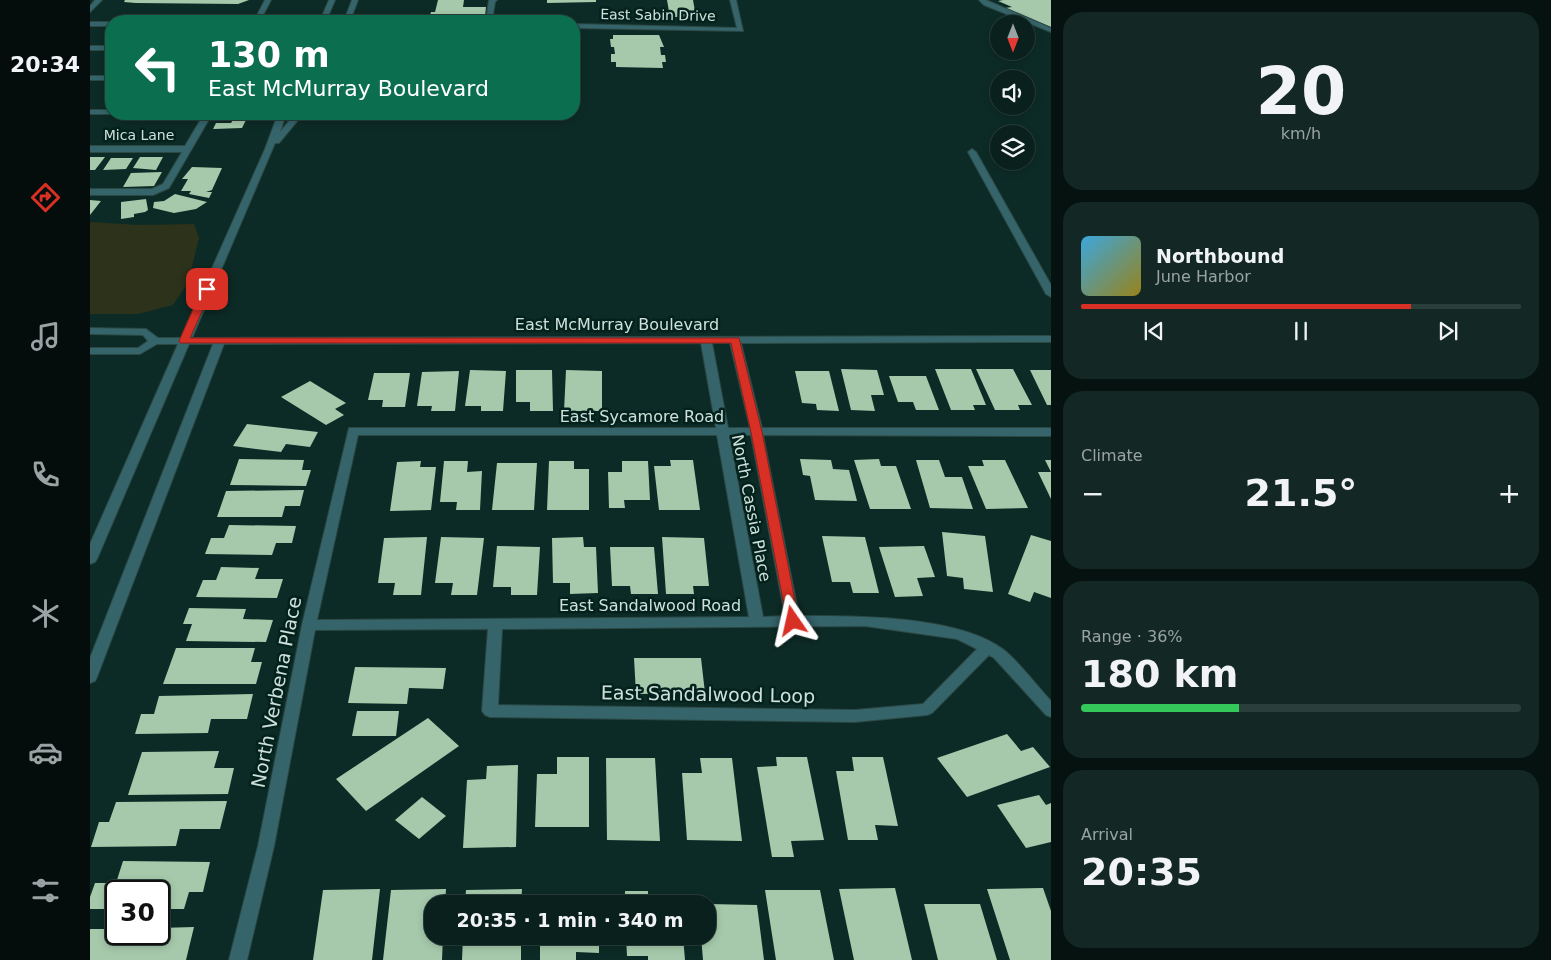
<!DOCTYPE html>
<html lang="en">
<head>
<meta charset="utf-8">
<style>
  :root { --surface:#0a201c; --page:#132825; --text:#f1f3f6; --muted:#99a3a3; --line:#2a3e3b; --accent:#d93025 }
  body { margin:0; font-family:"DejaVu Sans",sans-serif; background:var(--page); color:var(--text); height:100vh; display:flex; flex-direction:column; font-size:19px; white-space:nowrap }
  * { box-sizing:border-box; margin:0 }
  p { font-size:16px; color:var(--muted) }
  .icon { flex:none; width:28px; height:28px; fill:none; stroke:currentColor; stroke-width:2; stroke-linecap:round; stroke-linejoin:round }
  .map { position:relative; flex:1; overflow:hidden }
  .panel { display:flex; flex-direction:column; gap:12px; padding:12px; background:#06120f; width:500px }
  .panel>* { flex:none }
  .banner { position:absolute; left:15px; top:15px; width:475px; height:105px; border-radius:20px; box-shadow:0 2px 8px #0003,0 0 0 1px var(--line); background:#0b6e4f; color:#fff; overflow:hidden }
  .needle { width:32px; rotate:180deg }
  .buttons { position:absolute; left:900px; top:15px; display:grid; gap:10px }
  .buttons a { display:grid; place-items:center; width:45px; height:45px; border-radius:50%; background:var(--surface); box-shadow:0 2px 8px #0003,0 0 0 1px var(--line); font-size:25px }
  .speed { position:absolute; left:15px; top:880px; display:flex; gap:10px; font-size:25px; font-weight:700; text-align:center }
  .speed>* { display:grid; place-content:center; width:65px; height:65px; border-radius:50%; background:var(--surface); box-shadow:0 2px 8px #0003,0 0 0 1px var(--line); line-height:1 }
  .speed .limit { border:2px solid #111; border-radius:8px; background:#fff; color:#111 }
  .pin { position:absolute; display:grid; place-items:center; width:42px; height:42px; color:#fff; margin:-21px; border-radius:10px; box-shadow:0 2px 8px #0006 }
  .me { position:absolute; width:55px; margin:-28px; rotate:349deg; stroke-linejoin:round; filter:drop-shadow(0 0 4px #0008) }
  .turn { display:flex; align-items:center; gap:18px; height:105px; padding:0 20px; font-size:22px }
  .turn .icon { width:65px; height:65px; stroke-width:2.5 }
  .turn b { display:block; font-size:35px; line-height:42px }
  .big { font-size:38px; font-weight:700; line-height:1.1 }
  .panel .tile { flex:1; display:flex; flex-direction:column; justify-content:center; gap:8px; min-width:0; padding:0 18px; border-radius:20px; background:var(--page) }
  .panel .dial { align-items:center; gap:0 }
  .dial b { font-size:65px; line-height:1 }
  .song { display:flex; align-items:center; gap:15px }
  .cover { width:60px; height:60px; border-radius:8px; background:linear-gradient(135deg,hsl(200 70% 55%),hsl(50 70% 35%)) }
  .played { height:5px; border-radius:2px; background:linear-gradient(90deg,var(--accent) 75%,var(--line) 75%) }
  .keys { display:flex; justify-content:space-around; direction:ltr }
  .heat { display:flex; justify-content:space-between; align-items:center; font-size:28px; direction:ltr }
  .charge { height:8px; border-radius:4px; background:linear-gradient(90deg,#34c759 36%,var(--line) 0) }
  .trip { position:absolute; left:334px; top:895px; width:292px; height:50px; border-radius:20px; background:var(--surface); box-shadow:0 2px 8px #0003,0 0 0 1px var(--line); font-weight:700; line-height:50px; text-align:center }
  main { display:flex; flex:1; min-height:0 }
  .dock { display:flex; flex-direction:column; width:90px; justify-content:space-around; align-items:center; background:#040d0b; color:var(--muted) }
  .dock .icon { width:35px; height:35px }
  .dock .current { color:var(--accent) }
  .dock b { font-size:22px; color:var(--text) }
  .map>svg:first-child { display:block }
  .green { fill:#2d321b }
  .building { fill:#a6c9ab }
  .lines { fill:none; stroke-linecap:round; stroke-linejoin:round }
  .minor-casing { stroke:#2c4843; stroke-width:2 }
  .minor { fill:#35646b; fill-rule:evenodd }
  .route { fill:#d93025; stroke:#8d1f18 }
  .labels { text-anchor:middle; stroke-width:5; stroke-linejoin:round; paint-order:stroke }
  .far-street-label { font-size:14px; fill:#cfe0dc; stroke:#03221c }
  .street-label { font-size:16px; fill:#cfe0dc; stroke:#03221c }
  .near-street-label { font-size:19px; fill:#cfe0dc; stroke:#03221c }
</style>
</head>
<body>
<main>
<nav class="dock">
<b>20:34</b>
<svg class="icon current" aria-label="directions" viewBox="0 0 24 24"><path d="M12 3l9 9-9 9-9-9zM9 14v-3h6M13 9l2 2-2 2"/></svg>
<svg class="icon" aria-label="music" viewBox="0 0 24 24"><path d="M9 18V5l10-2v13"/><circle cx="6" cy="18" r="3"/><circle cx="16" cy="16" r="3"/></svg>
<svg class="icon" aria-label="phone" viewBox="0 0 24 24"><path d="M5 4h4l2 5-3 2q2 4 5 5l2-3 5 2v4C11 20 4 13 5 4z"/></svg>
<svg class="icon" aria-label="climate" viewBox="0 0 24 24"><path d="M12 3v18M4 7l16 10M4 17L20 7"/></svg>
<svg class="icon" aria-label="car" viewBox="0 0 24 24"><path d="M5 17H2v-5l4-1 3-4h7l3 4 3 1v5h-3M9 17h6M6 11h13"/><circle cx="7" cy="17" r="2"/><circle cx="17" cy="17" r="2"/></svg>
<svg class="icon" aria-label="filters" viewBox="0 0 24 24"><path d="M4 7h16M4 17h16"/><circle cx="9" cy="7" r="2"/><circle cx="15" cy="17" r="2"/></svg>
</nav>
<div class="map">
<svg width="961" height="960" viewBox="0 0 961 960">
  <rect width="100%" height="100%" fill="#0d2b26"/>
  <path class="green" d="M0 222 49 225 104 224 109 238 98 283 83 305 48 314H0Z"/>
  <path class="building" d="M35 0H159L148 4 46 3 34 2Z
    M348 0H374L373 7H396L395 16H340L341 12H345Z
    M457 0H506V2L457 3Z
    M577 0H603L606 17H580Z
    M913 0H961V27L915 8 922 7 908 1Z
    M523 35H569L574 47H570L571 55H575L576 62H572L573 68 526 67V62H521V54H525L524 47H521L520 39H523Z
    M132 114H159L157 117H130Z
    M143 120H156L152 128 123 129 126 123H141Z
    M0 157H15L5 170H0Z
    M50 157H73L66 170 43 168Z
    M21 158H43L36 169 13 170Z
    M102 167 132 168 122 190 116 192H122L119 198 99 194 101 191H91L98 179H92Z
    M72 172 64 186 33 187 41 173Z
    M85 194 117 202 106 209 84 213 63 208 64 202 74 201Z
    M56 199 58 210 55 212 44 214V217L31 219V202Z
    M0 200 11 201 0 215Z
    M751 369 787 370 794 395H781L785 411 761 410Z
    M845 369H881L896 405H883L885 410H861Z
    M886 369H923L942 405H928L930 410H905Z
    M380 370 416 371 413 411H391V406H375Z
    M426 370H462L463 411H440V402H426Z
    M476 370 512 371V411H474Z
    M940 370H961V405H957Z
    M369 371 365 411H341L342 406H327L332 372Z
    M705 371H739L749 411 727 410 726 404 712 403Z
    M284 373H320L315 407H292L293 400H278Z
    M799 376H836L849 410H826L823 402H808Z
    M220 381 256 403 245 409 254 415 236 425 191 397Z
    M157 424 228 432 220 447 196 444 191 452 143 446Z
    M149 459 214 460 212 470H221L216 486 140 485Z
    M710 459 741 460 743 469 759 470 767 501 725 500 720 476 713 475Z
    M789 459 791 466H806L821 509H780L764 460Z
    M580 460H603L610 510H569L564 466H581Z
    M826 460H849L855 477H872L883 509 840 508Z
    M892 460H915L938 508 896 509 878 466H894Z
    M955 460H961V499L948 472H961Z
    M331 461 330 467H346L341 510 300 511 307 462Z
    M354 461H378L377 472 392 471 390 510H366L367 502H350Z
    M459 461H484V469H499V510H457Z
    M532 461H558L560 500H534L535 508H519L518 472H532Z
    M407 463H447L444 510H402Z
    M214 490 210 506H195L192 517H127L136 491Z
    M139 525 206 526 202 543H186L182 555 115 554 121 538H134Z
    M852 532 895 536 903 592 874 589 873 578 857 576Z
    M941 535 961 541V598L944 592 940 602 918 594Z
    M732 536 775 537 789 593H763L760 582H742Z
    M337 537 331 595H303L305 583H288L294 538Z
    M351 537 394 538 387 595H361L363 583H345Z
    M493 537 494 547H506L508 593 480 594V583H463L462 538Z
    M572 537 614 538 619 586H603L604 594H576Z
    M407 546 450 547 447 595H421V587H403Z
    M834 546 845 577 827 578 833 596 805 597 789 547Z
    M520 547H564L568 594H541L540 586H522Z
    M131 567 169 568 165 579H193L187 598 106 597 113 580H126Z
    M99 608 156 609 153 619 183 620 176 642 96 641 102 624H93Z
    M86 648H165L161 662H172L166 684H73Z
    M544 658H611L615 693 546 694Z
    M265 667 356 668 353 689 319 688 317 704 258 703Z
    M163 694 157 719H121L118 733 45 734 51 714H64L69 696Z
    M267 711H309L306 736H262Z
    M338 718 369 746 276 811 246 779Z
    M917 734 931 751 943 747 960 767 877 797 847 758Z
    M129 751 124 768H144L138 794 38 795 52 752Z
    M467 757H499V827H445L447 774H467Z
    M686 757H717L734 840 701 841 704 857H682L667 767 687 766Z
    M762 757H793L808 826 785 825 788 840H758L746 771H764Z
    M516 758H565L570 841 517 840Z
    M610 758H642L652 841 597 840 592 773H612Z
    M428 765 426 847 373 848 377 780 396 779 397 766Z
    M949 795 956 805 961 803V842L936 848 907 805Z
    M332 797 356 816 329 839 305 820Z
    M137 801 130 829H90L86 846 1 847 9 822H19L26 802Z
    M33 861 120 862 113 892H99L94 909H69V891H26V909H0V897L5 883H26Z
    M805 888 822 960H764L749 889Z
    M953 888 961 911V960H920L897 889Z
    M290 889 282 960H223L233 890Z
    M356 889 355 904H342V936H353L352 960H293L301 890Z
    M432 889 431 904H375L376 890Z
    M675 890H730L744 960H686Z
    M535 891H558V900L591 901 592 904H535Z
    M452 901 508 902V904H451Z
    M618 904 667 905 674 960H613L611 936H618Z
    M834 904H890L907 960H848Z
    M104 927 96 960H0V929H26V934H69V928Z
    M373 936H431V960H372Z
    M450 936H509V953L486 952V960H450Z
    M536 936H593L595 960H558V956H537Z"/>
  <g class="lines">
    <defs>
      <path id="minor" d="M5 0H12L0 12V6Z
        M175 0H181L170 21H164Z
        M239 0H245L236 21H230Z
        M262 0H268L260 21H254Z
        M399 0H407L405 2 402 21H396Z
        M640 0H646L653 31 484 28V24L647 28Z
        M889 0H896L961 28V32L894 5Z
        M0 22H21V26H0Z
        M0 46H21V50H0Z
        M0 76H21V80H0Z
        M0 110H21V114H24H0Z
        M114 114H122L79 188 63 195H0V189H62L73 184 92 152H0V146H95Z
        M188 114H196L190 132 205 114H213L189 143H185L102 338 961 336V342L651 343 672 428H961V436L673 435 709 616C765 616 868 615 914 650 929 662 947 686 961 701V717L956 715 904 658 899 655 842 713 837 715 765 722 400 717 395 715 392 711 398 629 225 630 184 846 157 960H139L168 846 212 625 259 428H626L611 343 134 344 7 677 5 681 0 683V658L123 344H99L7 559 5 562 0 564V544L88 344H67L50 354H0V348H48L58 341 53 335 0 334V328L56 329 68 338H91L175 149ZM622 343H640L660 428H638ZM268 435H627L659 617 227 620ZM639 435H661L695 616 673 617ZM775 626 867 639 887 649 833 704 765 710 408 705 412 629Z
        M882 149 886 152 961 285V297L956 294 878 152Z"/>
    </defs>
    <use href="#minor" class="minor-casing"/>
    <use href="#minor" class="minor"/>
  </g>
  <path class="route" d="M117 286 122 289 100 338H649L672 432 709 621 703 626 697 621 661 432 641 343H90L89 341 112 289Z"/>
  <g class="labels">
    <g class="far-street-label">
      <text transform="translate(568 15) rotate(1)" y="5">East Sabin Drive</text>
      <text x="49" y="140">Mica Lane</text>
    </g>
    <g class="street-label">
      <text x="527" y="330">East McMurray Boulevard</text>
      <text x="552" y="422">East Sycamore Road</text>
      <text transform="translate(662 508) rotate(79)" y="6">North Cassia Place</text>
      <text x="560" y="611">East Sandalwood Road</text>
    </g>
    <g class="near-street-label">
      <text transform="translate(186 692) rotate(-79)" y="7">North Verbena Place</text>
      <text transform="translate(618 694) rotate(1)" y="7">East Sandalwood Loop</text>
    </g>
  </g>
</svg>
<div class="buttons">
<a><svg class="needle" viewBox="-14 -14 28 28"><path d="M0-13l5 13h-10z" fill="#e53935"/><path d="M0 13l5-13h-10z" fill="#99a3a3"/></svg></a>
<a><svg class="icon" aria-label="sound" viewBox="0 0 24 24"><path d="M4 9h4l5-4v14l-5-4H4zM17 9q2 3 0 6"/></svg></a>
<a><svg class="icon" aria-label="layers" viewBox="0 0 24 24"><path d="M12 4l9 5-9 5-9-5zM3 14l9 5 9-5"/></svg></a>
</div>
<div class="speed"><div class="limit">30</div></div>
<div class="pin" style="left:117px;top:289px;background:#d93025"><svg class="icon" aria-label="arrive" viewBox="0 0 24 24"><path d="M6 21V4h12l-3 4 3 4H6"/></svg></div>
<svg class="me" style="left:703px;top:621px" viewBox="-20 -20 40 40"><path d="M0-17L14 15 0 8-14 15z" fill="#d93025" stroke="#fff" stroke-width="4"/></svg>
<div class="trip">20:35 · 1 min · 340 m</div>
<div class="banner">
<div class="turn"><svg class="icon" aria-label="left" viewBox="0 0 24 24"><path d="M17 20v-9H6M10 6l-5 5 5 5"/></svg><div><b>130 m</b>East McMurray Boulevard</div></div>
</div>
</div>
<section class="panel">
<div class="tile dial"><b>20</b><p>km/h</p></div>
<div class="tile">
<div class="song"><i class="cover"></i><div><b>Northbound</b><p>June Harbor</p></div></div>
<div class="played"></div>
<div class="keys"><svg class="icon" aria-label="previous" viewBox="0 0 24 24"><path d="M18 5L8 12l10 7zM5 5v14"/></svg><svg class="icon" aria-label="pause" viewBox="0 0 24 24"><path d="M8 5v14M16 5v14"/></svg><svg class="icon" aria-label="next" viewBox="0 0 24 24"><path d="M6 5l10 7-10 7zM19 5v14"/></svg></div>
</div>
<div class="tile"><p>Climate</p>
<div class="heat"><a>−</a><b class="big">21.5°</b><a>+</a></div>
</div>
<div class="tile"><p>Range · 36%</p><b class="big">180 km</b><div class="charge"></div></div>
<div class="tile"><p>Arrival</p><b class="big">20:35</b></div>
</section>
</main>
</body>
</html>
